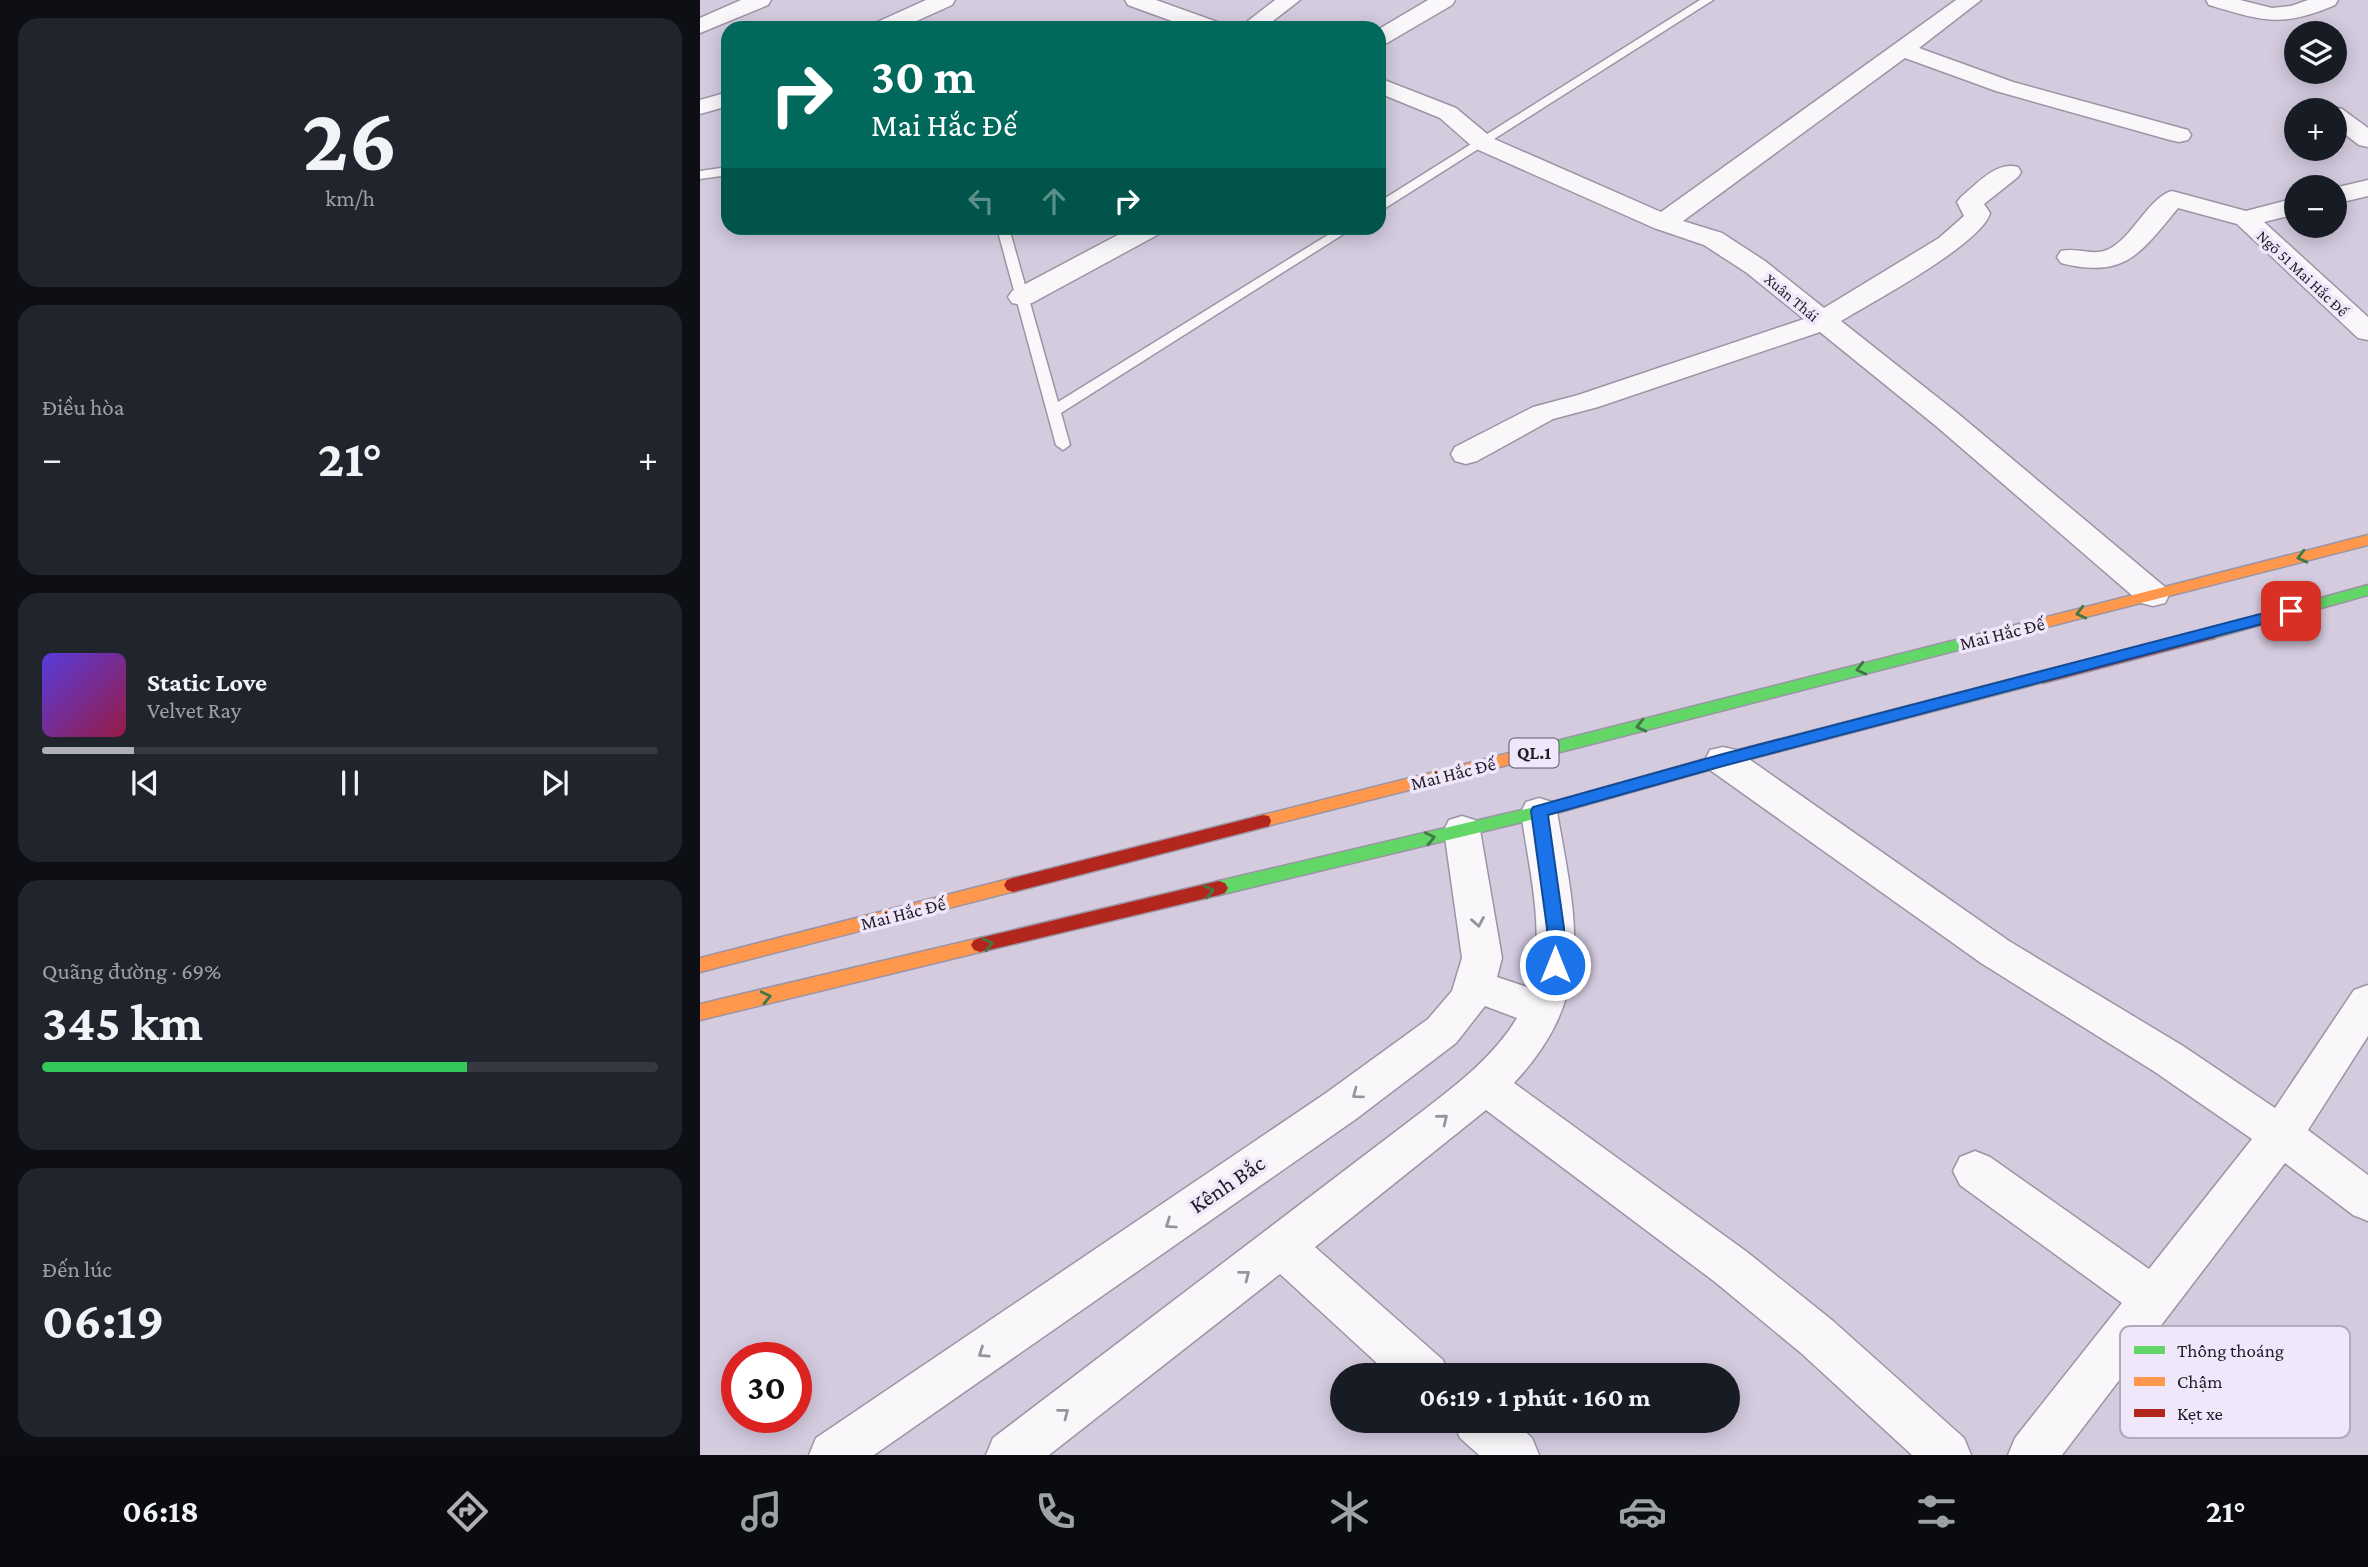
<!DOCTYPE html>
<html lang="vi">
<head>
<meta charset="utf-8">
<style>
  :root { --surface:#171b24; --page:#20242c; --text:#f1f3f6; --muted:#9ea1a6; --line:#363941; --accent:#b0aeb6 }
  body { margin:0; font-family:"Crimson Pro",serif; background:var(--page); color:var(--text); height:100vh; display:flex; flex-direction:column; font-size:26px; white-space:nowrap }
  * { box-sizing:border-box; margin:0 }
  p { font-size:23px; color:var(--muted) }
  .icon { flex:none; width:38px; height:38px; fill:none; stroke:currentColor; stroke-width:2; stroke-linecap:round; stroke-linejoin:round }
  .map { position:relative; flex:1; overflow:hidden }
  .sheet { display:flex; flex-direction:column; gap:18px; padding:18px; background:#0d0f14; width:700px }
  .sheet>* { flex:none }
  .guide { position:absolute; left:21px; top:21px; width:665px; height:214px; border-radius:21px; box-shadow:0 4px 18px #0003; background:#00695c; color:#fff; overflow:hidden }
  .tools { position:absolute; left:1584px; top:21px; display:grid; gap:14px }
  .tools a { display:grid; place-items:center; width:63px; height:63px; border-radius:50%; background:var(--surface); box-shadow:0 4px 18px #0003; font-size:35px }
  .speed { position:absolute; left:21px; top:1342px; display:flex; gap:14px; font-size:35px; font-weight:700; text-align:center }
  .speed>* { display:grid; place-content:center; width:91px; height:91px; border-radius:50%; background:var(--surface); box-shadow:0 4px 18px #0003; line-height:1 }
  .speed .limit { border:10px solid #d22; background:#fff; color:#111 }
  .pin { position:absolute; display:grid; place-items:center; width:60px; height:60px; color:#fff; margin:-30px; border-radius:14px; box-shadow:0 4px 10px #0006 }
  .me { position:absolute; width:77px; margin:-38px; rotate:0deg; stroke-linejoin:round; filter:drop-shadow(0 0 5px #0008) }
  .turn { display:flex; align-items:center; gap:24px; height:147px; padding:0 35px; font-size:32px }
  .turn .icon { width:91px; height:91px; stroke-width:2.5 }
  .turn b { display:block; font-size:49px; line-height:60px }
  .lanes { display:flex; align-items:center; height:66px; padding:0 35px; background:#0003; justify-content:center; gap:35px; direction:ltr }
  .lanes .off { opacity:.35 }
  .big { font-size:52px; font-weight:700; line-height:1.1 }
  .sheet .widget { flex:1; display:flex; flex-direction:column; justify-content:center; gap:10px; min-width:0; padding:0 24px; border-radius:21px; background:var(--page) }
  .sheet .dial { align-items:center; gap:0 }
  .dial b { font-size:91px; line-height:1 }
  .song { display:flex; align-items:center; gap:21px }
  .cover { width:84px; height:84px; border-radius:10px; background:linear-gradient(135deg,hsl(250 70% 55%),hsl(340 70% 35%)) }
  .played { height:7px; border-radius:4px; background:linear-gradient(90deg,var(--accent) 15%,var(--line) 15%) }
  .keys { display:flex; justify-content:space-around; direction:ltr }
  .heat { display:flex; justify-content:space-between; align-items:center; font-size:38px; direction:ltr }
  .charge { height:10px; border-radius:5px; background:linear-gradient(90deg,#34c759 69%,var(--line) 0) }
  .trip { position:absolute; left:630px; top:1363px; width:410px; height:70px; border-radius:35px; background:var(--surface); box-shadow:0 4px 18px #0003; font-weight:700; line-height:70px; text-align:center }
  .menu { display:flex; height:112px; justify-content:space-around; align-items:center; background:#090b0e; color:var(--muted) }
  .menu .icon { width:49px; height:49px }
  .menu .active { color:var(--accent) }
  .menu b { font-size:32px; color:var(--text) }
  main { display:flex; flex:1; min-height:0 }
  .map>svg:first-child { display:block }
  .lines { fill:none; stroke-linecap:round; stroke-linejoin:round }
  .lane-casing { stroke:#9b94a4; stroke-width:3 }
  .street-casing { stroke:#9b94a4; stroke-width:3 }
  .fast-casing { stroke:#9b94a4; stroke-width:3 }
  .slow-casing { stroke:#9b94a4; stroke-width:3 }
  .jam-casing { stroke:#9b94a4; stroke-width:3 }
  .lane { fill:#f9f7fa; fill-rule:evenodd }
  .street { fill:#f9f7fa; fill-rule:evenodd }
  .fast { fill:#63d668; fill-rule:evenodd }
  .slow { fill:#ff974d; fill-rule:evenodd }
  .jam { fill:#b3261e; fill-rule:evenodd }
  .oneway { stroke:#427848 }
  .oneway2 { stroke:#98949c }
  .route { fill:#1a73e8; stroke:#114b97; stroke-width:2 }
  .labels { text-anchor:middle; stroke-width:7; stroke-linejoin:round; paint-order:stroke }
  .far-street-label { font-size:16px; fill:#211b28; stroke:#f0e7fa }
  .shield { fill:#f0e7fa; stroke:#5f5867; stroke-width:2 }
  .shield-label { font-size:18px; font-weight:bold; fill:#211b28 }
  .street-label { font-size:19px; fill:#211b28; stroke:#f0e7fa }
  .near-street-label { font-size:23px; fill:#211b28; stroke:#f0e7fa }
  .key { fill:#f0e7fa; stroke:#b2aabb; stroke-width:2 }
  .key-label { font-size:19px; fill:#211b28 }
</style>
</head>
<body>
<main>
<section class="sheet">
<div class="widget dial"><b>26</b><p>km/h</p></div>
<div class="widget"><p>Điều hòa</p>
<div class="heat"><a>−</a><b class="big">21°</b><a>+</a></div>
</div>
<div class="widget">
<div class="song"><i class="cover"></i><div><b>Static Love</b><p>Velvet Ray</p></div></div>
<div class="played"></div>
<div class="keys"><svg class="icon" aria-label="previous" viewBox="0 0 24 24"><path d="M18 5L8 12l10 7zM5 5v14"/></svg><svg class="icon" aria-label="pause" viewBox="0 0 24 24"><path d="M8 5v14M16 5v14"/></svg><svg class="icon" aria-label="next" viewBox="0 0 24 24"><path d="M6 5l10 7-10 7zM19 5v14"/></svg></div>
</div>
<div class="widget"><p>Quãng đường · 69%</p><b class="big">345 km</b><div class="charge"></div></div>
<div class="widget"><p>Đến lúc</p><b class="big">06:19</b></div>
</section>
<div class="map">
<svg width="1668" height="1455" viewBox="0 0 1668 1455">
  <rect width="100%" height="100%" fill="#d4cbdf"/>
  <g class="lines">
    <defs>
      <path id="lane" d="M1000 0H1013L679 212V202Z
        M28 167V175L0 179V171Z
        M297 228H309L358 402 639 228H653L361 413 370 445 363 450 356 445Z"/>
      <path id="street" d="M41 0H71L68 5 0 33V18Z
        M226 0H255L252 5 201 28H172L175 23Z
        M425 0H456L520 23 523 28H491L428 5Z
        M575 0H600L564 28H539Z
        M728 0H755L752 5 687 43 679 45V29Z
        M1256 0H1281L1219 48 1313 82 1488 130 1491 135 1488 140 1479 142 1470 140 1296 91 1205 58 983 221 1022 233 1065 261 1124 308 1239 238 1264 216 1257 202 1261 197C1277 184 1296 161 1318 167L1321 172 1318 177 1284 204 1290 213C1283 243 1171 303 1141 321L1256 412 1465 587 1469 595 1465 603 1453 606 1441 603 1236 426 1120 332 898 407 853 419 777 461 766 464 755 461 751 454 755 447 833 407 878 395 1104 319 1047 273 1004 245 954 228 774 148 740 118 679 93V78L756 108 792 138 961 212Z
        M1506 0H1540L1572 8 1591 6 1608 0H1638L1635 5C1581 28 1563 21 1509 5Z
        M28 92V106L0 114V100Z
        M1634 107 1642 109 1668 128V147L1659 145 1634 126V110H1625Z
        M1668 180V196L1634 204V188Z
        M1472 191 1546 211 1596 198V214L1564 222 1668 317V340L1658 338 1537 224 1478 208C1440 254 1425 279 1361 263L1357 257 1361 251C1377 247 1393 257 1409 249 1433 237 1449 197 1472 191Z
        M431 228H463L459 234 332 303 322 305 312 303 308 297 312 291Z
        M1023 747 1036 750 1309 941 1483 1046 1575 1108 1654 990 1668 985V1036L1608 1130 1668 1175V1221L1653 1215 1585 1163 1362 1455H1308L1315 1438 1422 1303 1260 1185 1253 1171 1260 1157 1275 1151 1290 1157 1449 1269 1552 1139 1455 1072 1281 963 1010 770 1005 760 1010 750Z
        M839 798 852 802 857 812C876 920 897 994 814 1083L1047 1252 1133 1321 1264 1438 1271 1455H1212L1101 1353 1015 1282 786 1110 615 1247 743 1360 749 1376H691L580 1274 349 1455H286L293 1438 724 1110C758 1084 795 1055 817 1018L785 1006 756 1043 656 1119 174 1455H109L116 1438 626 1093 728 1019 752 991 762 958 744 830 749 820 762 816 775 820 780 830 802 958 797 977 830 988C846 931 829 870 821 812L826 802Z
        M753 1421H813L832 1438 839 1455H779L760 1438Z"/>
      <path id="fast" d="M1668 585V595L1510 639 1503 634 1505 630Z
        M1331 621 1338 626 1336 630 837 758 831 756 829 752 831 748 837 746Z
        M1343 671 1351 677 1348 681 1023 766 839 818 519 895 513 893 510 888 513 883 519 881 839 806 1023 754Z"/>
      <path id="slow" d="M1668 535V545L1331 631 1324 626 1331 621Z
        M837 746 843 748 845 752 843 756 563 827 557 826 555 821 557 816 563 815Z
        M313 878 319 880 322 885 319 890 0 972V958Z
        M280 938 286 940 289 945 286 950 280 952 0 1020V1004Z"/>
      <path id="jam" d="M1510 629 1515 630 1517 634 1515 638 1343 683 1335 677 1343 671Z
        M563 815 569 816 571 821 569 826 313 892 307 890 304 885 307 880 313 878Z
        M519 881 525 883 528 888 525 893 519 895 280 952 274 950 271 945 274 940 280 938Z"/>
    </defs>
    <use href="#lane" class="lane-casing"/>
    <use href="#street" class="street-casing"/>
    <use href="#fast" class="fast-casing"/>
    <use href="#slow" class="slow-casing"/>
    <use href="#jam" class="jam-casing"/>
    <use href="#lane" class="lane"/>
    <use href="#street" class="street"/>
    <use href="#fast" class="fast"/>
    <use href="#slow" class="slow"/>
    <use href="#jam" class="jam"/>
  </g>
  <defs><path id="oneway-chevron" d="M-2-3.5L2.5 0L-2 3.5" fill="none" stroke-width="1.6" stroke-linecap="round" stroke-linejoin="round" transform="scale(1.75)"/></defs>
  <g class="oneway">
    <use href="#oneway-chevron" transform="translate(1602 557) rotate(166)"/>
    <use href="#oneway-chevron" transform="translate(1381 613) rotate(166)"/>
    <use href="#oneway-chevron" transform="translate(1161 669) rotate(166)"/>
    <use href="#oneway-chevron" transform="translate(941 726) rotate(166)"/>
    <use href="#oneway-chevron" transform="translate(730 838) rotate(-13)"/>
    <use href="#oneway-chevron" transform="translate(509 891) rotate(-13)"/>
    <use href="#oneway-chevron" transform="translate(288 944) rotate(-13)"/>
    <use href="#oneway-chevron" transform="translate(66 997) rotate(-13)"/>
  </g>
  <g class="oneway2">
    <use href="#oneway-chevron" transform="translate(778 922) rotate(80)"/>
    <use href="#oneway-chevron" transform="translate(657 1094) rotate(143)"/>
    <use href="#oneway-chevron" transform="translate(743 1119) rotate(-39)"/>
    <use href="#oneway-chevron" transform="translate(470 1224) rotate(146)"/>
    <use href="#oneway-chevron" transform="translate(545 1275) rotate(-38)"/>
    <use href="#oneway-chevron" transform="translate(283 1353) rotate(146)"/>
    <use href="#oneway-chevron" transform="translate(364 1413) rotate(-38)"/>
  </g>
  <path class="route" d="M1591 606 1598 611 1596 615 1023 766 848 815 864 928V965L862 970 855 972 849 970 846 965 847 928 831 811 833 807 1023 754Z"/>
  <g class="labels">
    <g class="far-street-label">
      <text transform="translate(1603 273) rotate(43)" y="6">Ngõ 51 Mai Hắc Đế</text>
      <text transform="translate(1092 297) rotate(40)" y="6">Xuân Thái</text>
    </g>
    <rect class="shield" x="809.5" y="738.5" width="49" height="29" rx="5"/>
    <g class="shield-label">
      <text x="834" y="759">QL.1</text>
    </g>
    <g class="street-label">
      <text transform="translate(1302 633) rotate(-14)" y="7">Mai Hắc Đế</text>
      <text transform="translate(753 773) rotate(-14)" y="7">Mai Hắc Đế</text>
      <text transform="translate(203 913) rotate(-14)" y="7">Mai Hắc Đế</text>
    </g>
    <g class="near-street-label">
      <text transform="translate(527 1184) rotate(-34)" y="8">Kênh Bắc</text>
    </g>
  </g>
  <rect x="1420" y="1326" width="230" height="112" rx="10" class="key"/>
  <rect x="1434" y="1346" width="31" height="8" fill="#63d668"/>
  <rect x="1434" y="1377" width="31" height="9" fill="#ff974d"/>
  <rect x="1434" y="1409" width="31" height="8" fill="#b3261e"/>
  <g class="key-label">
    <text x="1477" y="1357">Thông thoáng</text>
    <text x="1477" y="1388">Chậm</text>
    <text x="1477" y="1420">Kẹt xe</text>
  </g>
</svg>
<div class="tools">
<a><svg class="icon" aria-label="layers" viewBox="0 0 24 24"><path d="M12 4l9 5-9 5-9-5zM3 14l9 5 9-5"/></svg></a>
<a>+</a>
<a>−</a>
</div>
<div class="speed"><div class="limit">30</div></div>
<div class="pin" style="left:1591px;top:611px;background:#d93025"><svg class="icon" aria-label="arrive" viewBox="0 0 24 24"><path d="M6 21V4h12l-3 4 3 4H6"/></svg></div>
<svg class="me" style="left:855px;top:965px" viewBox="-20 -20 40 40"><circle r="17" fill="#1a73e8" stroke="#fff" stroke-width="3"/><path d="M0-11L8 9 0 5-8 9z" fill="#fff"/></svg>
<div class="trip">06:19 · 1 phút · 160 m</div>
<div class="guide">
<div class="turn"><svg class="icon" aria-label="right" viewBox="0 0 24 24"><path d="M7 20v-9h11M14 6l5 5-5 5"/></svg><div><b>30 m</b>Mai Hắc Đế</div></div>
<div class="lanes"><svg class="icon off" aria-label="left" viewBox="0 0 24 24"><path d="M17 20v-9H6M10 6l-5 5 5 5"/></svg><svg class="icon off" aria-label="ahead" viewBox="0 0 24 24"><path d="M12 20V5M6 11l6-6 6 6"/></svg><svg class="icon" aria-label="right" viewBox="0 0 24 24"><path d="M7 20v-9h11M14 6l5 5-5 5"/></svg></div>
</div>
</div>
</main>
<nav class="menu">
<b>06:18</b>
<svg class="icon active" aria-label="directions" viewBox="0 0 24 24"><path d="M12 3l9 9-9 9-9-9zM9 14v-3h6M13 9l2 2-2 2"/></svg>
<svg class="icon" aria-label="music" viewBox="0 0 24 24"><path d="M9 18V5l10-2v13"/><circle cx="6" cy="18" r="3"/><circle cx="16" cy="16" r="3"/></svg>
<svg class="icon" aria-label="phone" viewBox="0 0 24 24"><path d="M5 4h4l2 5-3 2q2 4 5 5l2-3 5 2v4C11 20 4 13 5 4z"/></svg>
<svg class="icon" aria-label="climate" viewBox="0 0 24 24"><path d="M12 3v18M4 7l16 10M4 17L20 7"/></svg>
<svg class="icon" aria-label="car" viewBox="0 0 24 24"><path d="M5 17H2v-5l4-1 3-4h7l3 4 3 1v5h-3M9 17h6M6 11h13"/><circle cx="7" cy="17" r="2"/><circle cx="17" cy="17" r="2"/></svg>
<svg class="icon" aria-label="filters" viewBox="0 0 24 24"><path d="M4 7h16M4 17h16"/><circle cx="9" cy="7" r="2"/><circle cx="15" cy="17" r="2"/></svg>
<b>21°</b>
</nav>
</body>
</html>
